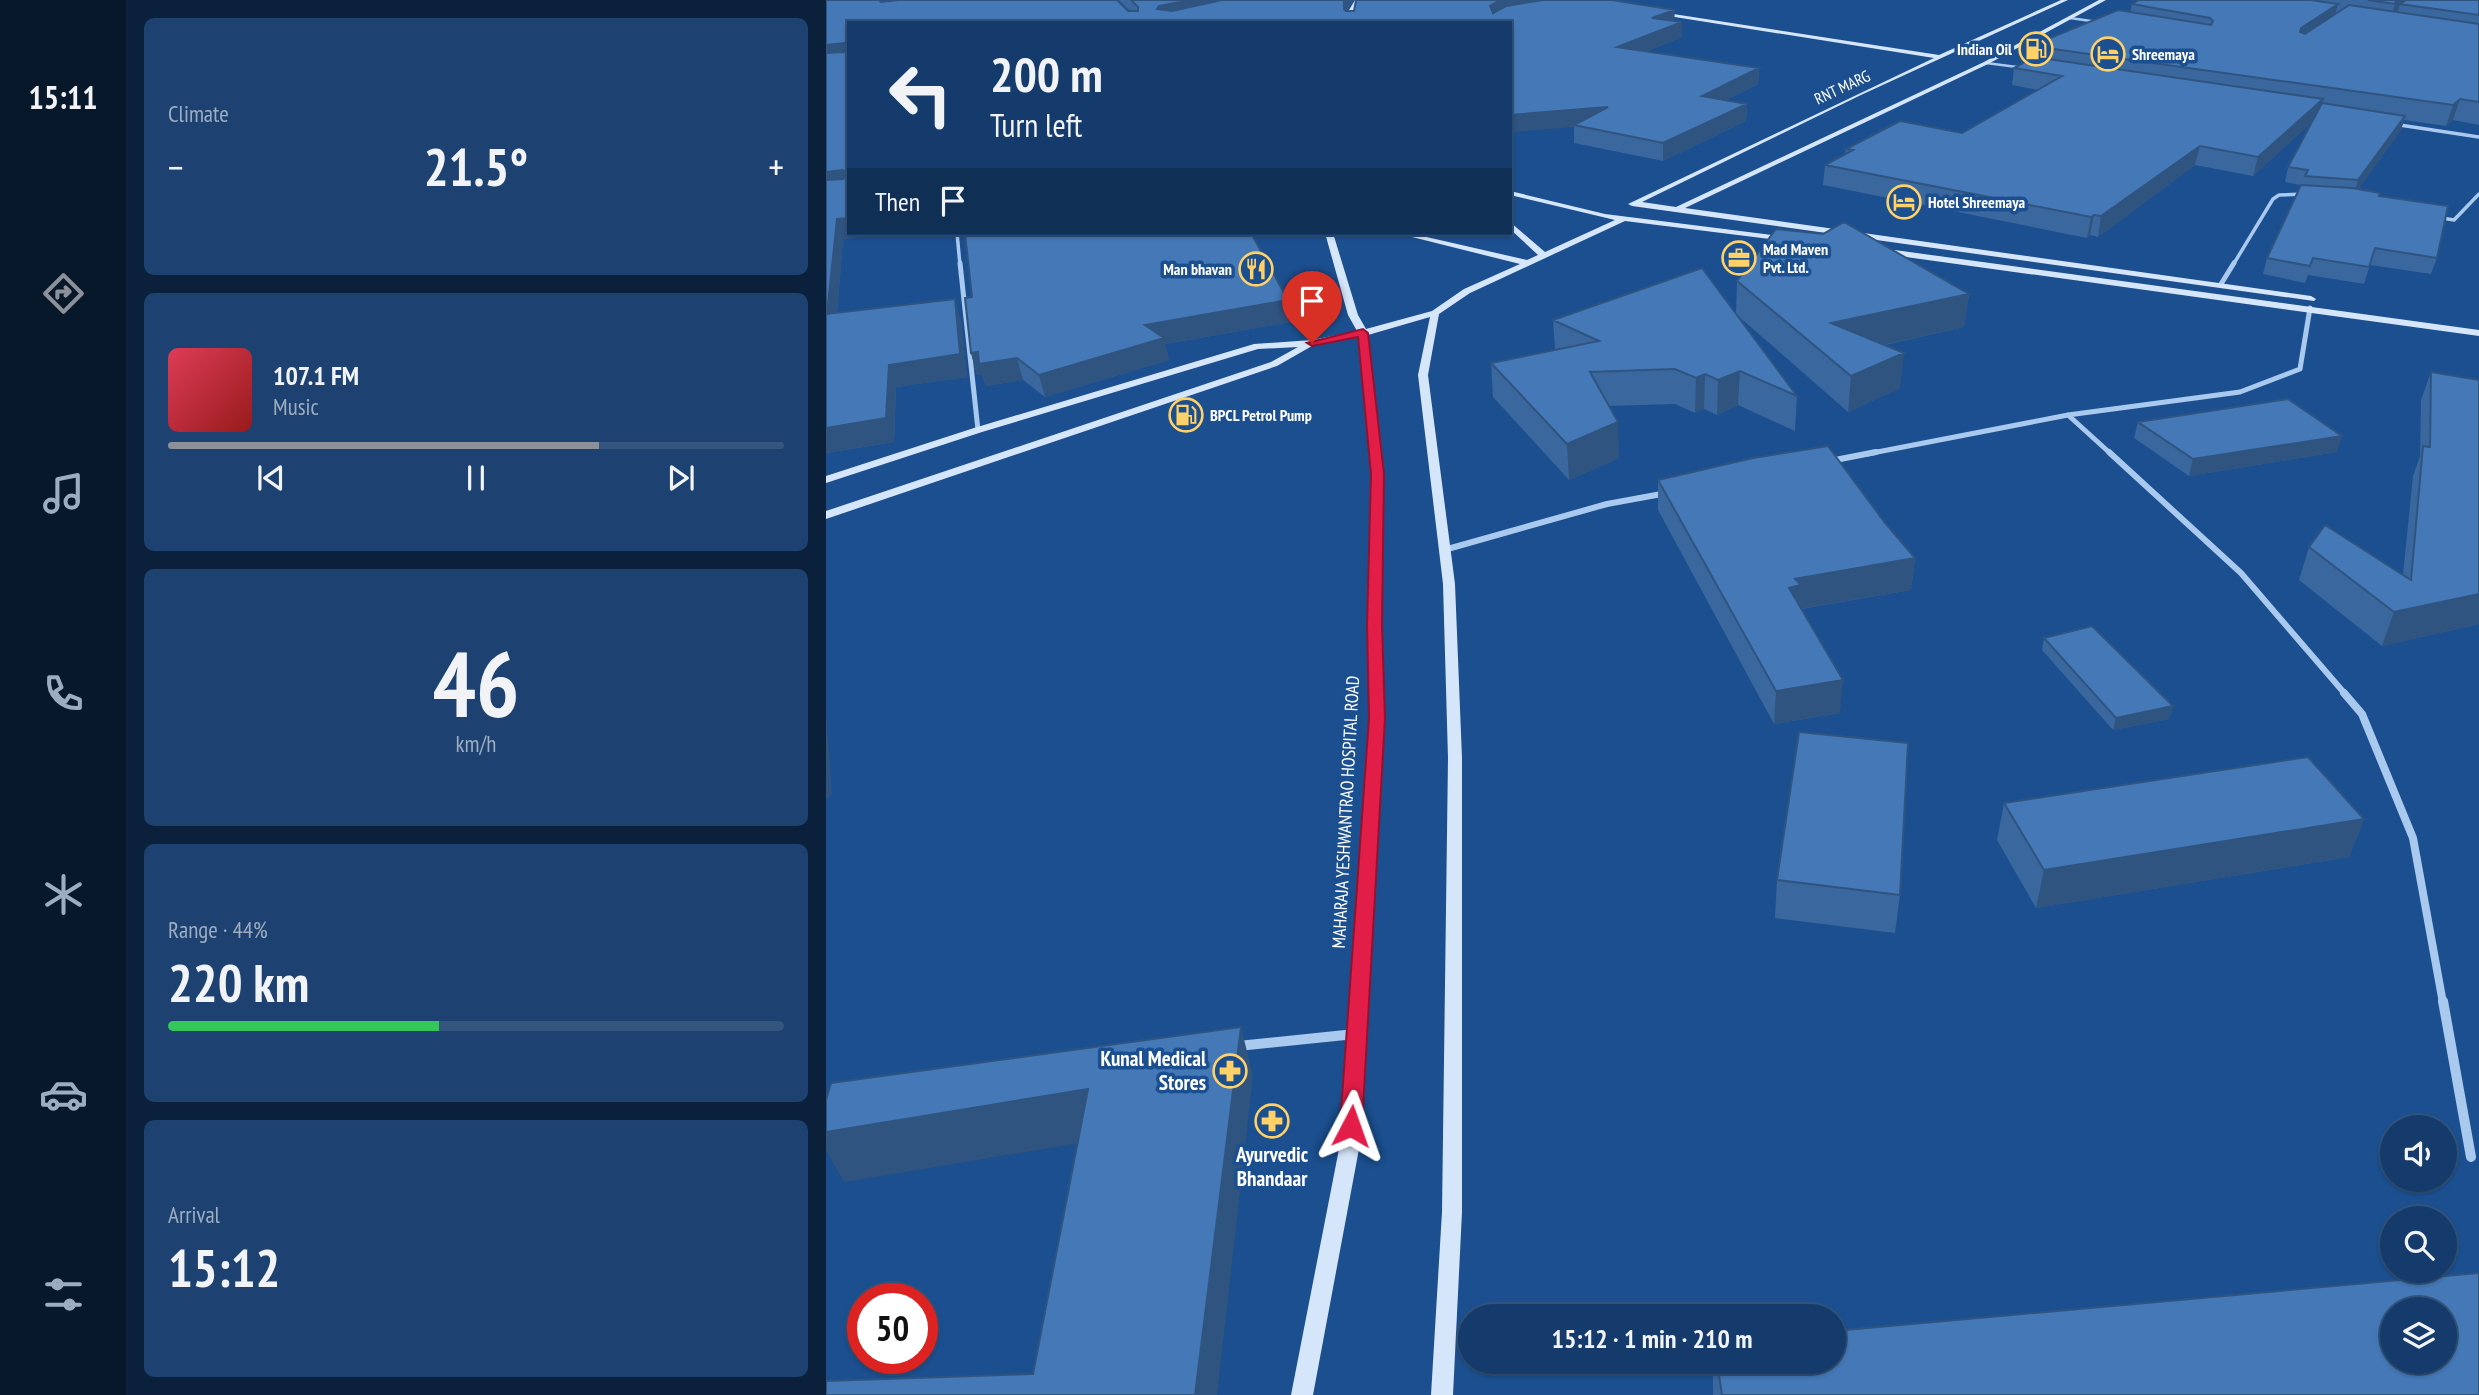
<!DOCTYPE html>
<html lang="en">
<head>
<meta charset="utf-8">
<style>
  :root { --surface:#143b6b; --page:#1d4271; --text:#f1f3f6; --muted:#9dadc1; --line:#33557e; --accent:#8c9099 }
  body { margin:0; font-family:"PT Sans Narrow",sans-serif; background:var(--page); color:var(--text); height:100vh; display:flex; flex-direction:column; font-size:26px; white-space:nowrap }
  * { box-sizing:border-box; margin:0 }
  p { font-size:23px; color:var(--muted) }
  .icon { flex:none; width:38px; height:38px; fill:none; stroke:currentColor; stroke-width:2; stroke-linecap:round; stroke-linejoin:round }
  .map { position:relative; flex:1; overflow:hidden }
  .sheet { display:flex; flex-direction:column; gap:18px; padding:18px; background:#0b203b; width:700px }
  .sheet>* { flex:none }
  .banner { position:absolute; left:21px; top:21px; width:665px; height:214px; border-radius:0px; box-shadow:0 2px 5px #0004,0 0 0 2px var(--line); background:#143b6b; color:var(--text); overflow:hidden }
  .fabs { position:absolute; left:1554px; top:1115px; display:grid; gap:14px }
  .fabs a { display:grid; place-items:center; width:77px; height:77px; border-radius:50%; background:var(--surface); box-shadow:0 2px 5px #0004,0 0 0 2px var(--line); font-size:35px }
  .speed { position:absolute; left:21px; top:1283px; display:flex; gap:14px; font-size:35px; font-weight:700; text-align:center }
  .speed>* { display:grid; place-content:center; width:91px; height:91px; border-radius:50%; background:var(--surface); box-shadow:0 2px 5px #0004,0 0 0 2px var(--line); line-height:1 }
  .speed .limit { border:10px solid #d22; background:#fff; color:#111 }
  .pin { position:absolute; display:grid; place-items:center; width:60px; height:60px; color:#fff; margin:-72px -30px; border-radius:50% 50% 50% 0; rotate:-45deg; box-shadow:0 0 7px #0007 }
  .pin .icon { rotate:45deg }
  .me { position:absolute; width:77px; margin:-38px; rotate:4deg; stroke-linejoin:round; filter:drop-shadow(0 0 5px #0008) }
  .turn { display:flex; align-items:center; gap:24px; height:147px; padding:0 28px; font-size:32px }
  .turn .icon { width:91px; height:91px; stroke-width:2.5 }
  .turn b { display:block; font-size:49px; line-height:60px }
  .then { display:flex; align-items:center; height:66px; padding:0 28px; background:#0003; gap:14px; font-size:26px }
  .big { font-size:52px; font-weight:700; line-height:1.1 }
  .sheet .tile { flex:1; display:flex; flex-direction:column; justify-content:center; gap:10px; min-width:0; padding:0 24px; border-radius:10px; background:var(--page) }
  .sheet .dial { align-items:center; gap:0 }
  .dial b { font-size:91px; line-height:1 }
  .song { display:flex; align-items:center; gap:21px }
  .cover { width:84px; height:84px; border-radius:10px; background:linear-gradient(135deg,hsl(350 70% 55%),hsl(0 70% 35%)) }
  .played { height:7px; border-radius:4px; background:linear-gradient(90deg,var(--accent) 70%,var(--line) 70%) }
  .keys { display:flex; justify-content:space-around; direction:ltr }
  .heat { display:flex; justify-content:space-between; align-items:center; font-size:38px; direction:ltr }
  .charge { height:10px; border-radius:5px; background:linear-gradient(90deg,#34c759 44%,var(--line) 0) }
  .trip { position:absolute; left:632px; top:1304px; width:388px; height:70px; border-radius:35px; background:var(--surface); box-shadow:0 2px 5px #0004,0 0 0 2px var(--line); font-weight:700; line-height:70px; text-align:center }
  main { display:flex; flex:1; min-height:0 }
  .dock { display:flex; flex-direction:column; width:126px; justify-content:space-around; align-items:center; background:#08182b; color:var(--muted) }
  .dock .icon { width:49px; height:49px }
  .dock .active { color:var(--accent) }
  .dock b { font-size:32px; color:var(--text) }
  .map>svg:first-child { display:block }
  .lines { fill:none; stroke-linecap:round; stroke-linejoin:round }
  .lane { stroke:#a9c9ee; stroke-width:2.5 }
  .street-far5 { stroke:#a9c9ee; stroke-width:2.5 }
  .street-far4 { stroke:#a9c9ee; stroke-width:3.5 }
  .street-far3 { stroke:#a9c9ee; stroke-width:5 }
  .street-far2 { stroke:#a9c9ee; stroke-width:6 }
  .street-far1 { stroke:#a9c9ee; stroke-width:8 }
  .street { stroke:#a9c9ee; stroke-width:10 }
  .secondary { fill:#d6e6fa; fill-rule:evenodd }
  .wall { fill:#3a679d }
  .shaded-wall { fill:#305480 }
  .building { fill:#4478b7; stroke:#305480; stroke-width:2; fill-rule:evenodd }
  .route { fill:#e11d48; stroke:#92132f; stroke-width:2 }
  .labels { text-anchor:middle; stroke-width:7; stroke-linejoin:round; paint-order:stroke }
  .far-poi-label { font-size:16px; font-weight:bold; fill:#fff; stroke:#1b4f8f; text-anchor:start }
  .far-street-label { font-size:16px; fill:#fff; stroke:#1b4f8f }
  .street-label { font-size:18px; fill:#fff; stroke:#1b4f8f }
  .near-poi-label { font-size:21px; font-weight:bold; fill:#fff; stroke:#1b4f8f; text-anchor:end }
</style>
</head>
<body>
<main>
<nav class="dock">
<b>15:11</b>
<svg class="icon active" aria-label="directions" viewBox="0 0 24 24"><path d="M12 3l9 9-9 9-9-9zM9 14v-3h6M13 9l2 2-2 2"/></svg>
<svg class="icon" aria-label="music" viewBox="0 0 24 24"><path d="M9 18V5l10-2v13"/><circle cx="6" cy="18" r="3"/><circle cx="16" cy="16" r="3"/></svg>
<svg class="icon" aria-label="phone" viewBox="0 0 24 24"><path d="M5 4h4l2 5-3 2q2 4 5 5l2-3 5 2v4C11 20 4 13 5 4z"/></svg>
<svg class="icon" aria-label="climate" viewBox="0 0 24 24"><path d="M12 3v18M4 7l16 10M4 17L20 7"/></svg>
<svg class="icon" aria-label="car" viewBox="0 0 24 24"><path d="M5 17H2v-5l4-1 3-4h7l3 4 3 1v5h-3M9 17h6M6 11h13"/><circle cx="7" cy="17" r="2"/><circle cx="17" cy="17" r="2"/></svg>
<svg class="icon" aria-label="filters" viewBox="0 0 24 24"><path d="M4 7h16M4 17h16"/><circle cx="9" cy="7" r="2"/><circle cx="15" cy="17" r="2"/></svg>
</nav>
<section class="sheet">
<div class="tile"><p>Climate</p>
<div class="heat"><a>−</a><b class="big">21.5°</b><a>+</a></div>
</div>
<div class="tile">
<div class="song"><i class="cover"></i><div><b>107.1 FM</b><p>Music</p></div></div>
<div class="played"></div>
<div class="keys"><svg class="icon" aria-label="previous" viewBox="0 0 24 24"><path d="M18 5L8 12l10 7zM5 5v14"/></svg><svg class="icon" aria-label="pause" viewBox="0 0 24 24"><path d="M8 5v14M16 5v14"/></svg><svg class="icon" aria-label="next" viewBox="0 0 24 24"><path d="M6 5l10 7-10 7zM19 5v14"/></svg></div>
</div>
<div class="tile dial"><b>46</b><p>km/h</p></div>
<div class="tile"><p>Range · 44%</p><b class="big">220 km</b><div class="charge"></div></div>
<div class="tile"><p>Arrival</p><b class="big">15:12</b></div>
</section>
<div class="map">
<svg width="1653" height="1395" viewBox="0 0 1653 1395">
  <rect width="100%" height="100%" fill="#1b4f8f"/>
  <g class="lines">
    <path class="lane" d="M1244 18 1272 22"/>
    <path class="street-far5" d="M1160 63 1199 68"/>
    <path class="street-far4" d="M1567 124 1653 137
      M1610 217 1628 220 1653 194
      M131 233 134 265
      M1407 265 1447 199 1453 195 1478 194"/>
    <path class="street-far3" d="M134 263 152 430
      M1395 284 1408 263
      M1242 415 1285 454
      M1041 454 1242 415 1414 392 1474 369 1484 308"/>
    <path class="street-far2" d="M1283 452 1415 573 1520 695
      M1004 461 1050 452
      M618 550 781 504 841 493"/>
    <path class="street-far1" d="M1518 693 1536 714 1587 838 1617 1003"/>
    <path class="street" d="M1617 1001 1645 1157
      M412 1046 529 1034"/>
    <path class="secondary" d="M529 0H535L529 10 528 23H522L523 10Z
      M1235 0H1242L1035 95 816 202 850 207 1158 62 1273 0H1280L1162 64 859 208 1485 296 1490 299 1488 301 806 206 802 204 1108 58 830 14 828 11 1113 55Z
      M684 191 779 214 961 237 965 239 961 241 799 221 644 293 613 314 602 375 629 584 636 758V1212L627 1395H605L616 1212 622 758 617 584 592 375 604 317 542 335 557 474 555 625 558 718 533 1149 487 1395H465L513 1149 544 718 541 625 545 474 533 337 486 346 451 366 0 519V511L445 362 472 347 432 349 156 432 0 483V476L148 428 428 344 486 340 531 331 522 315 499 233H507L532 315 540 329 606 311 638 289 694 264 570 233H583L701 260 712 255 684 229V222L719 252 789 220 684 195Z
      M1054 248 1653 330V336L1051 253 1050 251Z"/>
  </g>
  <path class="wall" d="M0 0 302 11H304L293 0H527L520 11 848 21 856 22V37L819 52 933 68 932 84 900 100 921 104 920 121 837 161 748 143V127L684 23 23 233H68L17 239 11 313 135 320 141 377 70 387 68 442 0 453Z
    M1313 0H1653V125L1627 120 1620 126 1578 120 1575 130 1532 189 1553 196 1611 258 1605 274 1544 265 1538 284 1482 275 1479 283 1437 274 1441 258 1475 185 1459 182 1462 167 1485 123 1427 176 1369 165 1272 237 1264 235 1261 238 997 185 999 165 1019 154 1020 149 1136 133 1212 90 1186 85 1188 68 1210 58 1212 43 1304 12 1306 4Z
    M911 281 1143 294 1138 327 1059 345 1074 388 1022 412 911 315 971 396 969 431 912 405 891 415 878 409 869 413 849 404 783 406 793 458 743 480 667 397 665 363 729 350 727 320 910 313Z
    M146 297 462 300 465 322 339 344 343 360 219 397 197 380 160 386 156 374 151 375 145 353Z
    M1605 372 1653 380V624L1556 646 1473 580 1483 547 1577 574 1587 476 1594 456 1595 400Z
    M1312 422 1511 452 1363 476 1308 438Z
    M832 480 1059 523 1089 558 1085 590 975 609 1014 713 948 724 832 510Z
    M1218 638 1347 706 1343 719 1287 730 1216 650Z
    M1178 803 1538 819 1523 857 1210 908 1171 840Z
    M951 880 1074 895 1069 933 949 918Z
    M887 1362H1008L1653 1395H887Z"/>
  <path class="shaded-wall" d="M365 0H437L335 20 331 9 333 6Z
    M518 0H527L520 10 519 23 518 9Z
    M674 0H726L665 21 664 6Z
    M1569 0H1588L1574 4 1572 11 1566 15 1569 4Z
    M1512 4 1507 22 1471 47 1475 28Z
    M849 10 848 24 826 18Z
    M856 22V37L791 63V47Z
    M18 43 23 58 0 60V45Z
    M933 68 932 84 876 112V96Z
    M1497 99 1492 117 1427 176 1432 157Z
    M1634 99 1627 120 1620 126 1627 105Z
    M921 104 920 121 837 161V143Z
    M782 107 748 125V127L684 132V115Z
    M1579 116 1575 130 1528 195 1532 180Z
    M1374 146 1369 165 1272 237 1275 216Z
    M17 170 23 187 0 191V172Z
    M1268 215 1264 235 1261 238 1265 217Z
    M23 218V233H67L17 239 9 336 1 314 11 219Z
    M1143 294 1138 327 1002 357 1005 323Z
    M129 299 135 320 141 377 70 387 68 442 0 453V428Z
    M462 300 465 322 339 344 343 360 219 397 213 375 319 325Z
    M152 352 191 358 197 380 160 386 156 374 151 375 145 353Z
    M1078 353 1074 388 1022 412 1025 376Z
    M914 371 912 405 891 415 892 380Z
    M879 374 878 409 869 413 870 378Z
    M792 422 793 458 743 480 741 444Z
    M1516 436 1511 452 1363 476 1367 459Z
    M1089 558 1085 590 973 609 963 588 969 579Z
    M1653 594V624L1556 646 1568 612Z
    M1017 680 1014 713 948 724 950 691Z
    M1347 706 1343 719 1287 730 1290 718Z
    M0 712 6 794 0 799Z
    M1538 819 1523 857 1210 908 1218 870Z
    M415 1027 427 1076 391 1395H369Z
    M262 1089 279 1139 18 1182 0 1150V1132Z"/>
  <path class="building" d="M0 0H53L55 2 73 0H291L302 11H312V7L305 0H365L333 6 331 9 346 11 396 0H518V9L520 11H528L530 0H674L664 6 667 13 680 6 717 0H786L849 10 826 18 856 22 791 47 933 68 876 96 921 104 837 143 748 125 782 107 684 115V23H23V218L11 219 1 314 129 299 134 354 63 365 60 418 0 428V180L17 179 21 174 17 170 0 172V53L18 52 21 46 18 43 0 45Z
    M1313 0H1485L1512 4 1475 28 1474 32 1479 34 1523 5 1653 24V102L1634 99 1627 105 1220 48 1225 45 1212 43 1292 10 1385 25 1387 21 1384 18 1306 4Z
    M1542 0H1570L1569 4Z
    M1580 0H1653V15L1574 4Z
    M1208 57 1497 99 1432 157 1374 146 1275 216 1268 215 1265 217 999 165 1027 150 1020 149 1074 121 1136 133 1236 76 1188 68Z
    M1496 103 1579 116 1532 180 1479 176 1482 170 1462 167Z
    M1475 185 1526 188 1554 193 1553 196 1622 206 1611 258 1549 248 1543 267 1487 258 1484 266 1441 258Z
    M1018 222 1143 294 1005 323 1078 353 1025 376 911 281 950 229 997 234Z
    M139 233H425L462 300 319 325 338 338 213 375 191 358 153 364 152 352 145 353 139 298 146 297Z
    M876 268 971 396 914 371 892 380 879 374 870 378 849 369 764 372 792 422 741 444 665 363 773 341 727 320Z
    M1605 372 1653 380V594L1568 612 1483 547 1499 525 1585 580 1597 446 1604 447Z
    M1462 399 1516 436 1367 459 1312 422Z
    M1002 446 1059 523 1089 558 969 579 975 585 963 588 1017 680 950 691 832 480 927 458Z
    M1266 626 1347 706 1290 718 1218 638Z
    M973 732 1082 743 1074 895 951 880Z
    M1482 757 1538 819 1218 870 1178 803Z
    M415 1027 369 1395H0V1381L207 1374 262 1089 0 1132V1100L5 1083Z
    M1653 1273V1395H896L891 1362H1008V1331ZM1566 1309H1619V1362H1566Z"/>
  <path class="route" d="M537 329 542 333 558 474 556 625 559 718 536 1126 532 1133 525 1135 517 1133 514 1126 543 718 541 625 545 474 532 337 486 346 481 343Z"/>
  <defs>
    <symbol id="fuel-ring" viewBox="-11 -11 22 22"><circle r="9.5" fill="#1b4f8f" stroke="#ffd166" stroke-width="1.5"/><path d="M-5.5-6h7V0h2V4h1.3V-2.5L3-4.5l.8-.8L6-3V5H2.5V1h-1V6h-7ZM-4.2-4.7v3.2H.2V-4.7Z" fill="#ffd166"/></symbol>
    <symbol id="hotel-ring" viewBox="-11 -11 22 22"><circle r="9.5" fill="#1b4f8f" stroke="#ffd166" stroke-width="1.5"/><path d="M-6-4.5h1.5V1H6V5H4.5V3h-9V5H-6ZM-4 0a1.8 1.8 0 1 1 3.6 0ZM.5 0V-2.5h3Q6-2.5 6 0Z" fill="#ffd166"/></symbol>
    <symbol id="office-ring" viewBox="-11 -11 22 22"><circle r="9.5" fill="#1b4f8f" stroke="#ffd166" stroke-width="1.5"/><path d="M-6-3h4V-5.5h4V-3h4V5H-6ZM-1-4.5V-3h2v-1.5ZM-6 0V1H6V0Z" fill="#ffd166"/></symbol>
    <symbol id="restaurant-ring" viewBox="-11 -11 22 22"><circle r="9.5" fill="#1b4f8f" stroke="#ffd166" stroke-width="1.5"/><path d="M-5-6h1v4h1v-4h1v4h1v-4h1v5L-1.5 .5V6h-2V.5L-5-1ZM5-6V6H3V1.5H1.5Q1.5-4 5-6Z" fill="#ffd166"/></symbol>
    <symbol id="pharmacy-ring" viewBox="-11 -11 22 22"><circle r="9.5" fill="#1b4f8f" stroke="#ffd166" stroke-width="1.5"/><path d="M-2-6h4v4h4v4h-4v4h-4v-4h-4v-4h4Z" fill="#ffd166"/></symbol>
  </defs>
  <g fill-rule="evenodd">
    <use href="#fuel-ring" x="1191" y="30" width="38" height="38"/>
    <use href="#hotel-ring" x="1263" y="35" width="38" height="38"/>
    <use href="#hotel-ring" x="1059" y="183" width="38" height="38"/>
    <use href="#office-ring" x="894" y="239" width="38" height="38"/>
    <use href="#restaurant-ring" x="411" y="250" width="38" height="38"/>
    <use href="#fuel-ring" x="341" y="396" width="38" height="38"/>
    <use href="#pharmacy-ring" x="385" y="1052" width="38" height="38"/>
    <use href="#pharmacy-ring" x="427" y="1102" width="38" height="38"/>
  </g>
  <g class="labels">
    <g class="far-poi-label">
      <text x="1186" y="55" text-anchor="end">Indian Oil</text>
      <text x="1306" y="60">Shreemaya</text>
      <text x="1102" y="208">Hotel Shreemaya</text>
      <text x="937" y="255">Mad Maven<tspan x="937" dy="18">Pvt. Ltd.</tspan></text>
      <text x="406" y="275" text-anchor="end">Man bhavan</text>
      <text x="384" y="421">BPCL Petrol Pump</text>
    </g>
    <g class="far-street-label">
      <text transform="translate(1016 87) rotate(-25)" y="6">RNT MARG</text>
    </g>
    <g class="street-label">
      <text transform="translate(520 812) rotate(-87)" y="6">MAHARAJA YESHWANTRAO HOSPITAL ROAD</text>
    </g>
    <g class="near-poi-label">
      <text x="380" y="1066">Kunal Medical<tspan x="380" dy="24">Stores</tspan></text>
      <text x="446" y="1162" text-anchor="middle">Ayurvedic<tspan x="446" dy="24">Bhandaar</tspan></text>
    </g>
  </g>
</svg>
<div class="fabs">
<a><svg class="icon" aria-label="sound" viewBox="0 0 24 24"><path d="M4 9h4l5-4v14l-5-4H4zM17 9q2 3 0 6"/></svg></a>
<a><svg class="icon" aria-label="search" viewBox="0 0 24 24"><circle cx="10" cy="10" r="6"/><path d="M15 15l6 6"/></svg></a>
<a><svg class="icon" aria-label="layers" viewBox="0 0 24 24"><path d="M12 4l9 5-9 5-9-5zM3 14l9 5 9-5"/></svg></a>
</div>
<div class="speed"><div class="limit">50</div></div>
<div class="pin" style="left:486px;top:343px;background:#d93025"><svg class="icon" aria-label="arrive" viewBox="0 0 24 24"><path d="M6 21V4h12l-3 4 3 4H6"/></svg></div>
<svg class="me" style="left:525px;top:1126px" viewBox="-20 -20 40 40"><path d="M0-17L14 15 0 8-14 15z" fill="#e11d48" stroke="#fff" stroke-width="4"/></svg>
<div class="trip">15:12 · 1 min · 210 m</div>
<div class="banner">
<div class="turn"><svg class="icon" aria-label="left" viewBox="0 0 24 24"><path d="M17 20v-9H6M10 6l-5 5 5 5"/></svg><div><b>200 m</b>Turn left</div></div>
<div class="then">Then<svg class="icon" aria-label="arrive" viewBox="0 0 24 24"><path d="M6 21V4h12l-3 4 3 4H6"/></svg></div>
</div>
</div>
</main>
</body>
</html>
